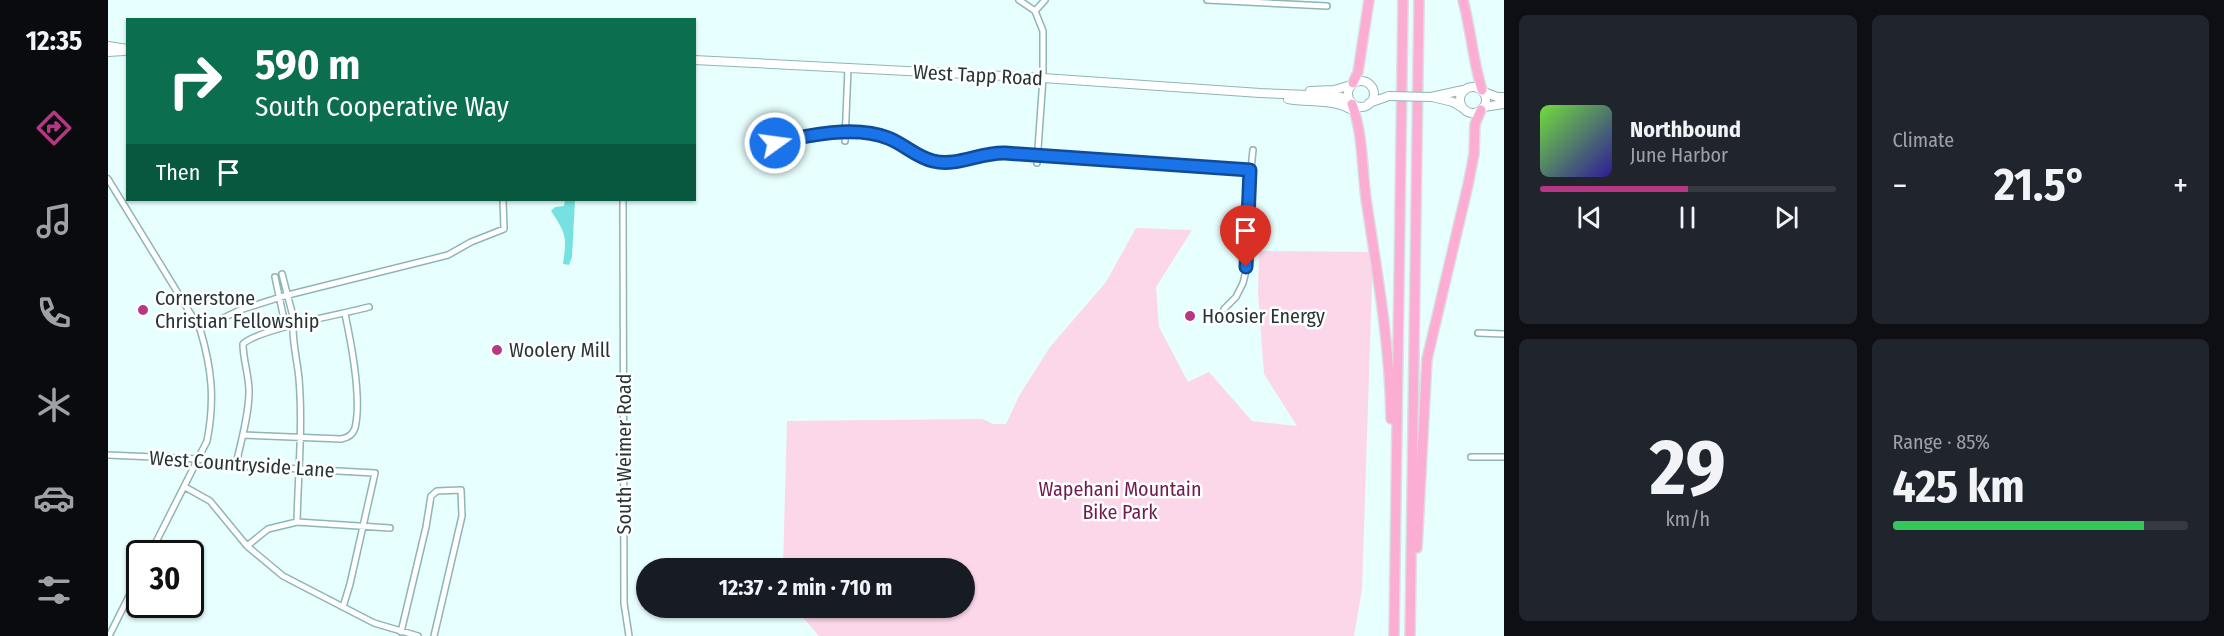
<!DOCTYPE html>
<html lang="en">
<head>
<meta charset="utf-8">
<style>
  :root { --surface:#171b24; --page:#20242c; --text:#f1f3f6; --muted:#9ea1a6; --line:#363941; --accent:#b73784 }
  body { margin:0; font-family:"Fira Sans Condensed",sans-serif; background:var(--page); color:var(--text); height:100vh; display:flex; flex-direction:column; font-size:22px; white-space:nowrap }
  * { box-sizing:border-box; margin:0 }
  p { font-size:20px; color:var(--muted) }
  .icon { flex:none; width:33px; height:33px; fill:none; stroke:currentColor; stroke-width:2; stroke-linecap:round; stroke-linejoin:round }
  .map { position:relative; flex:1; overflow:hidden }
  .details { display:flex; flex-direction:column; gap:15px; padding:15px; background:#0d0f14; width:720px }
  .details>* { flex:none }
  .banner { position:absolute; left:18px; top:18px; width:570px; height:183px; border-radius:0px; box-shadow:0 2px 4px #0004; background:#0b6e4f; color:#fff; overflow:hidden }
  .speed { position:absolute; left:18px; top:540px; display:flex; gap:12px; font-size:30px; font-weight:700; text-align:center }
  .speed>* { display:grid; place-content:center; width:78px; height:78px; border-radius:50%; background:var(--surface); box-shadow:0 2px 4px #0004; line-height:1 }
  .speed .limit { border:3px solid #111; border-radius:9px; background:#fff; color:#111 }
  .pin { position:absolute; display:grid; place-items:center; width:51px; height:51px; color:#fff; margin:-62px -26px; border-radius:50% 50% 50% 0; rotate:-45deg; box-shadow:0 0 6px #0007 }
  .pin .icon { rotate:45deg }
  .me { position:absolute; width:66px; margin:-33px; rotate:76deg; stroke-linejoin:round; filter:drop-shadow(0 0 4px #0008) }
  .turn { display:flex; align-items:center; gap:21px; height:126px; padding:0 30px; font-size:27px }
  .turn .icon { width:78px; height:78px; stroke-width:2.5 }
  .turn b { display:block; font-size:42px; line-height:51px }
  .then { display:flex; align-items:center; height:57px; padding:0 30px; background:#0003; gap:12px; font-size:22px }
  .big { font-size:45px; font-weight:700; line-height:1.1 }
  .details .tile { flex:1; display:flex; flex-direction:column; justify-content:center; gap:9px; min-width:0; padding:0 21px; border-radius:9px; background:var(--page) }
  .details .dial { align-items:center; gap:0 }
  .dial b { font-size:78px; line-height:1 }
  .song { display:flex; align-items:center; gap:18px }
  .cover { width:72px; height:72px; border-radius:9px; background:linear-gradient(135deg,hsl(100 70% 55%),hsl(250 70% 35%)) }
  .played { height:6px; border-radius:3px; background:linear-gradient(90deg,var(--accent) 50%,var(--line) 50%) }
  .keys { display:flex; justify-content:space-around; direction:ltr }
  .heat { display:flex; justify-content:space-between; align-items:center; font-size:33px; direction:ltr }
  .charge { height:9px; border-radius:4px; background:linear-gradient(90deg,#34c759 85%,var(--line) 0) }
  .details .tiles { flex:1; display:grid; gap:15px; grid-template-columns:repeat(2,1fr) }
  .trip { position:absolute; left:528px; top:558px; width:339px; height:60px; border-radius:30px; background:var(--surface); box-shadow:0 2px 4px #0004; font-weight:700; line-height:60px; text-align:center }
  main { display:flex; flex:1; min-height:0 }
  .dock { display:flex; flex-direction:column; width:108px; justify-content:space-around; align-items:center; background:#090b0e; color:var(--muted) }
  .dock .icon { width:42px; height:42px }
  .dock .on { color:var(--accent) }
  .dock b { font-size:27px; color:var(--text) }
  .map>svg:first-child { display:block }
  .green { fill:#fcd7e9 }
  .water { fill:#75e2e1 }
  .lines { fill:none; stroke-linecap:round; stroke-linejoin:round }
  .street-casing { stroke:#8fb5b4; stroke-width:8 }
  .secondary-casing { stroke:#8fb5b4; stroke-width:10 }
  .highway-casing { stroke:#dcdfdf; stroke-width:12 }
  .street { stroke:#fff; stroke-width:5 }
  .secondary { stroke:#fff; stroke-width:8 }
  .highway { stroke:#fbadd4; stroke-width:9 }
  .secondary-bridge-casing { stroke:#8fb5b4; stroke-width:10; stroke-linecap:butt }
  .secondary-bridge { stroke:#fff; stroke-width:8 }
  .route-casing { stroke:#114b97; stroke-width:15 }
  .route { stroke:#1a73e8; stroke-width:10 }
  .poi-dot { fill:#b73784; stroke:#fff; stroke-width:2 }
  .labels { text-anchor:middle; stroke-width:5; stroke-linejoin:round; paint-order:stroke }
  .street-label { font-size:20px; fill:#263535; stroke:#fff }
  .poi-label { font-size:20px; fill:#263535; stroke:#fff; text-anchor:start }
  .park-label { font-size:20px; fill:#701b4f; stroke:#fff }
</style>
</head>
<body>
<main>
<nav class="dock">
<b>12:35</b>
<svg class="icon on" aria-label="directions" viewBox="0 0 24 24"><path d="M12 3l9 9-9 9-9-9zM9 14v-3h6M13 9l2 2-2 2"/></svg>
<svg class="icon" aria-label="music" viewBox="0 0 24 24"><path d="M9 18V5l10-2v13"/><circle cx="6" cy="18" r="3"/><circle cx="16" cy="16" r="3"/></svg>
<svg class="icon" aria-label="phone" viewBox="0 0 24 24"><path d="M5 4h4l2 5-3 2q2 4 5 5l2-3 5 2v4C11 20 4 13 5 4z"/></svg>
<svg class="icon" aria-label="climate" viewBox="0 0 24 24"><path d="M12 3v18M4 7l16 10M4 17L20 7"/></svg>
<svg class="icon" aria-label="car" viewBox="0 0 24 24"><path d="M5 17H2v-5l4-1 3-4h7l3 4 3 1v5h-3M9 17h6M6 11h13"/><circle cx="7" cy="17" r="2"/><circle cx="17" cy="17" r="2"/></svg>
<svg class="icon" aria-label="filters" viewBox="0 0 24 24"><path d="M4 7h16M4 17h16"/><circle cx="9" cy="7" r="2"/><circle cx="15" cy="17" r="2"/></svg>
</nav>
<div class="map">
<svg width="1396" height="636" viewBox="0 0 1396 636">
  <rect width="100%" height="100%" fill="#e7fffe"/>
  <path class="green" d="M1028 228 1084 230 1048 287 1051 327 1080 382 1101 372 1144 421 1189 426 1156 374 1150 293 1151 251 1265 252 1254 589 1246 636H711L687 608H856V568H675L679 421 875 419 885 424H898L911 396 942 347 998 282Z"/>
  <path class="water" d="M457 200H467L464 257 461 265 455 264C459 237 458 233 443 211L447 207 456 206Z"/>
  <g class="lines">
    <defs>
      <path id="street" d="M911 0 927 11 935 31V78L929 163
        M1099 0 1219 6
        M927 11 937 0
        M737 141 740 68
        M659 143C674 143 688 137 703 134 720 130 741 132 758 133 787 136 799 155 825 161 850 167 872 152 897 153L1142 170
        M0 179 92 329C104 369 107 400 99 441L42 554
        M515 200 516 603 521 636
        M174 274 186 320C182 330 190 365 191 379 195 426 190 475 189 522
        M167 277 177 324 183 326
        M1116 309 1128 297 1135 283 1139 267 1142 179 1145 150
        M92 329 132 310 176 296 340 255 363 242 396 229 395 200
        M1370 333 1396 334
        M135 435 233 439C240 438 245 434 247 428 254 399 243 342 237 314
        M0 455 91 459 116 465 267 473 242 584 235 607
        M1363 457H1396
        M128 465C133 440 141 416 141 391 141 375 135 360 135 344 150 329 236 314 261 307
        M77 487 102 501 139 546 175 576 266 623 310 636
        M139 546 160 529 189 522 282 528
        M293 632 318 527 323 496 329 491 353 490 354 516 326 636
        M1 636 32 574"/>
      <path id="secondary" d="M0 46 20 49
        M0 52 16 51
        M586 60 935 78 1152 93 1228 96 1241 99
        M1240 94a13 13 0 1 1 26 0a13 13 0 1 1-26 0Z
        M1352 100a13 13 0 1 1 26 0a13 13 0 1 1-26 0Z
        M1202 91 1226 90 1243 85
        M1376 92 1389 97H1396
        M1323 97 1355 90
        M1324 97 1345 102 1353 107
        M1180 99C1202 103 1228 98 1247 112
        M1261 103 1281 96
        M1376 107 1396 104"/>
      <path id="highway" d="M1355 0C1363 30 1365 61 1374 90
        M1245 83 1250 72 1261 0
        M1244 104C1255 134 1254 168 1258 199 1269 272 1282 345 1283 419
        M1309 548 1319 359 1360 185 1366 154 1367 124 1373 110
        M1286 636 1295 0
        M1302 636 1311 0"/>
    </defs>
    <use href="#street" class="street-casing"/>
    <use href="#secondary" class="secondary-casing"/>
    <use href="#highway" class="highway-casing"/>
    <use href="#street" class="street"/>
    <use href="#secondary" class="secondary"/>
    <use href="#highway" class="highway"/>
    <defs>
      <path id="secondary-bridge" d="M1281 96 1323 97"/>
    </defs>
    <use href="#secondary-bridge" class="secondary-bridge-casing"/>
    <use href="#secondary-bridge" class="secondary-bridge"/>
  </g>
  <g class="lines">
    <defs>
      <path id="route" d="M667 143C700 135 748 125 780 138 796 144 808 157 825 161 850 167 872 152 897 153L1142 170 1138 267"/>
    </defs>
    <use href="#route" class="route-casing"/>
    <use href="#route" class="route"/>
  </g>
  <g class="poi-dot">
    <circle cx="35" cy="310" r="6"/>
    <circle cx="1082" cy="316" r="6"/>
    <circle cx="389" cy="350" r="6"/>
  </g>
  <g class="labels">
    <g class="street-label">
      <text transform="translate(870 75) rotate(3)" y="7">West Tapp Road</text>
      <text transform="translate(516 454) rotate(-90)" y="7">South Weimer Road</text>
      <text transform="translate(134 464) rotate(4)" y="7">West Countryside Lane</text>
    </g>
    <g class="poi-label">
      <text x="47" y="305">Cornerstone<tspan x="47" dy="23">Christian Fellowship</tspan></text>
      <text x="1094" y="323">Hoosier Energy</text>
      <text x="401" y="357">Woolery Mill</text>
    </g>
    <g class="park-label">
      <text x="1012" y="496">Wapehani Mountain<tspan x="1012" dy="23">Bike Park</tspan></text>
    </g>
  </g>
</svg>
<div class="speed"><div class="limit">30</div></div>
<div class="pin" style="left:1138px;top:267px;background:#d93025"><svg class="icon" aria-label="arrive" viewBox="0 0 24 24"><path d="M6 21V4h12l-3 4 3 4H6"/></svg></div>
<svg class="me" style="left:667px;top:143px" viewBox="-20 -20 40 40"><circle r="17" fill="#1a73e8" stroke="#fff" stroke-width="3"/><path d="M0-11L8 9 0 5-8 9z" fill="#fff"/></svg>
<div class="trip">12:37 · 2 min · 710 m</div>
<div class="banner">
<div class="turn"><svg class="icon" aria-label="right" viewBox="0 0 24 24"><path d="M7 20v-9h11M14 6l5 5-5 5"/></svg><div><b>590 m</b>South Cooperative Way</div></div>
<div class="then">Then<svg class="icon" aria-label="arrive" viewBox="0 0 24 24"><path d="M6 21V4h12l-3 4 3 4H6"/></svg></div>
</div>
</div>
<section class="details">
<div class="tiles">
<div class="tile">
<div class="song"><i class="cover"></i><div><b>Northbound</b><p>June Harbor</p></div></div>
<div class="played"></div>
<div class="keys"><svg class="icon" aria-label="previous" viewBox="0 0 24 24"><path d="M18 5L8 12l10 7zM5 5v14"/></svg><svg class="icon" aria-label="pause" viewBox="0 0 24 24"><path d="M8 5v14M16 5v14"/></svg><svg class="icon" aria-label="next" viewBox="0 0 24 24"><path d="M6 5l10 7-10 7zM19 5v14"/></svg></div>
</div>
<div class="tile"><p>Climate</p>
<div class="heat"><a>−</a><b class="big">21.5°</b><a>+</a></div>
</div>
<div class="tile dial"><b>29</b><p>km/h</p></div>
<div class="tile"><p>Range · 85%</p><b class="big">425 km</b><div class="charge"></div></div>
</div>
</section>
</main>
</body>
</html>
